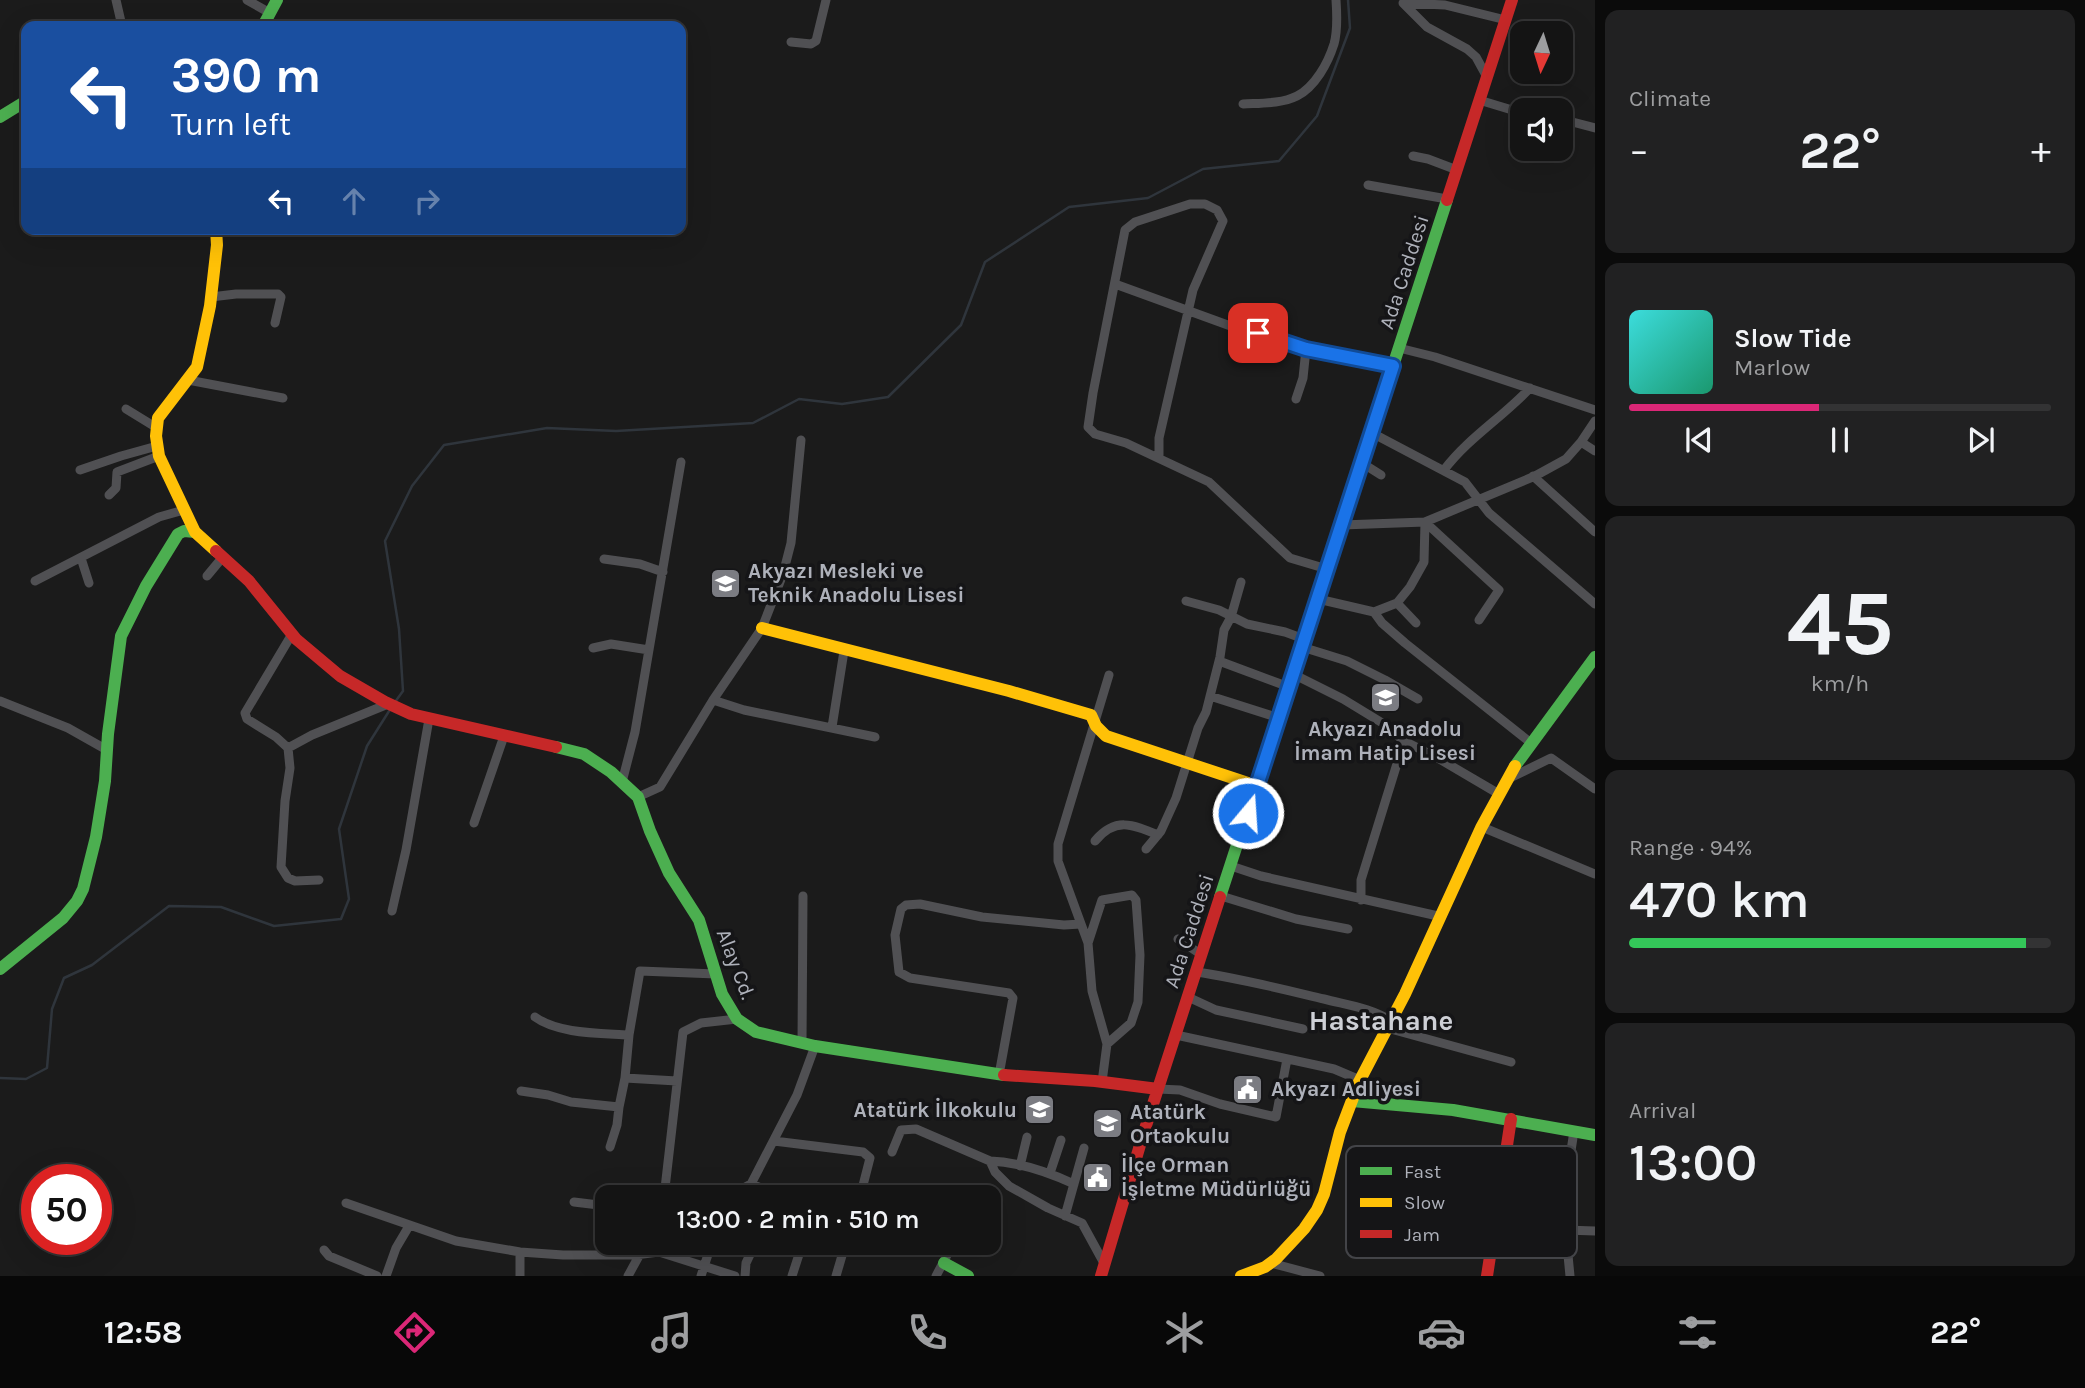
<!DOCTYPE html>
<html lang="en">
<head>
<meta charset="utf-8">
<style>
  :root { --surface:#141414; --page:#212122; --text:#f1f3f6; --muted:#9d9ea0; --line:#333334; --accent:#db2777 }
  body { margin:0; font-family:Karla,sans-serif; background:var(--page); color:var(--text); height:100vh; display:flex; flex-direction:column; font-size:26px; white-space:nowrap }
  * { box-sizing:border-box; margin:0 }
  p { font-size:23px; color:var(--muted) }
  .icon { flex:none; width:38px; height:38px; fill:none; stroke:currentColor; stroke-width:2; stroke-linecap:round; stroke-linejoin:round }
  .map { position:relative; flex:1; overflow:hidden }
  .sheet { display:flex; flex-direction:column; gap:10px; padding:10px; background:#0b0b0b; width:490px }
  .sheet>* { flex:none }
  .hud { position:absolute; left:21px; top:21px; width:665px; height:214px; border-radius:14px; box-shadow:0 7px 28px #0002,0 0 0 2px var(--line); background:#1a4fa0; color:#fff; overflow:hidden }
  .needle { width:46px; rotate:184deg }
  .fabs { position:absolute; left:1510px; top:21px; display:grid; gap:14px }
  .fabs a { display:grid; place-items:center; width:63px; height:63px; border-radius:14px; background:var(--surface); box-shadow:0 7px 28px #0002,0 0 0 2px var(--line); font-size:35px }
  .speed { position:absolute; left:21px; top:1164px; display:flex; gap:14px; font-size:35px; font-weight:700; text-align:center }
  .speed>* { display:grid; place-content:center; width:91px; height:91px; border-radius:50%; background:var(--surface); box-shadow:0 7px 28px #0002,0 0 0 2px var(--line); line-height:1 }
  .speed .limit { border:10px solid #d22; background:#fff; color:#111 }
  .pin { position:absolute; display:grid; place-items:center; width:60px; height:60px; color:#fff; margin:-30px; border-radius:14px; box-shadow:0 4px 10px #0006 }
  .me { position:absolute; width:77px; margin:-38px; rotate:18deg; stroke-linejoin:round; filter:drop-shadow(0 0 5px #0008) }
  .turn { display:flex; align-items:center; gap:24px; height:147px; padding:0 35px; font-size:32px }
  .turn .icon { width:91px; height:91px; stroke-width:2.5 }
  .turn b { display:block; font-size:49px; line-height:60px }
  .lanes { display:flex; align-items:center; height:66px; padding:0 35px; background:#0003; justify-content:center; gap:35px; direction:ltr }
  .lanes .off { opacity:.35 }
  .big { font-size:52px; font-weight:600; line-height:1.1 }
  .sheet .widget { flex:1; display:flex; flex-direction:column; justify-content:center; gap:10px; min-width:0; padding:0 24px; border-radius:14px; background:var(--page) }
  .sheet .dial { align-items:center; gap:0 }
  .dial b { font-size:91px; line-height:1 }
  .song { display:flex; align-items:center; gap:21px }
  .cover { width:84px; height:84px; border-radius:10px; background:linear-gradient(135deg,hsl(180 70% 55%),hsl(160 70% 35%)) }
  .played { height:7px; border-radius:4px; background:linear-gradient(90deg,var(--accent) 45%,var(--line) 45%) }
  .keys { display:flex; justify-content:space-around; direction:ltr }
  .heat { display:flex; justify-content:space-between; align-items:center; font-size:38px; direction:ltr }
  .charge { height:10px; border-radius:5px; background:linear-gradient(90deg,#34c759 94%,var(--line) 0) }
  .trip { position:absolute; left:595px; top:1185px; width:406px; height:70px; border-radius:14px; background:var(--surface); box-shadow:0 7px 28px #0002,0 0 0 2px var(--line); font-weight:600; line-height:70px; text-align:center }
  .dock { display:flex; height:112px; justify-content:space-around; align-items:center; background:#080808; color:var(--muted) }
  .dock .icon { width:49px; height:49px }
  .dock .current { color:var(--accent) }
  .dock b { font-size:32px; color:var(--text) }
  main { display:flex; flex:1; min-height:0 }
  .map>svg:first-child { display:block }
  .lines { fill:none; stroke-linecap:round; stroke-linejoin:round }
  .stream { stroke:#2f353c; stroke-width:2.5 }
  .street { stroke:#505053; stroke-width:9 }
  .fast { stroke:#4caf50; stroke-width:12 }
  .slow { stroke:#ffc107; stroke-width:12 }
  .jam { stroke:#c62828; stroke-width:12 }
  .route-casing { stroke:#114b97; stroke-width:18 }
  .route { stroke:#1a73e8; stroke-width:12 }
  .labels { text-anchor:middle; stroke-width:7; stroke-linejoin:round; paint-order:stroke }
  .street-label { font-size:21px; fill:#aeb1ba; stroke:#151517 }
  .poi-label { font-size:21px; font-weight:bold; fill:#aeb1ba; stroke:#151517; text-anchor:start }
  .district-label { font-size:28px; font-weight:bold; fill:#ced0d6; stroke:#151517 }
  .key { fill:#151517; stroke:#434448; stroke-width:2 }
  .key-label { font-size:19px; fill:#aeb1ba }
</style>
</head>
<body>
<main>
<div class="map">
<svg width="1595" height="1276" viewBox="0 0 1595 1276">
  <rect width="100%" height="100%" fill="#1b1b1b"/>
  <g class="lines">
    <path class="stream" d="M395 702 403 691 399 629 385 541 412 486 444 445 547 428 616 431 753 423 799 399 842 404 888 397 961 325 985 262 1069 207 1148 198 1203 169 1279 161 1317 116 1350 28 1348 0
      M0 1078 26 1079 47 1068 52 1009 64 978 92 965 169 906 221 907 274 926 341 919 349 899 339 829 367 746 391 708"/>
    <path class="street" d="M116 0 122 26
      M247 0 270 13
      M791 42 811 44 816 41 826 0
      M1487 77 1476 57 1467 49 1427 27 1403 3 1445 5 1506 20
      M1479 100 1522 113
      M1243 104C1260 103 1281 104 1297 96 1315 87 1328 63 1334 44 1338 30 1337 14 1336 0
      M1561 119 1595 128
      M1413 156 1428 159 1457 170
      M1368 185 1447 199
      M1115 284 1236 328 1258 333 1306 349 1393 366
      M211 297 236 294H278L281 297 275 323
      M1399 348 1435 357 1595 410
      M188 380 283 398
      M1296 399 1303 378 1306 349
      M126 409 157 428
      M1372 433 1465 482 1489 513 1595 604
      M1581 442 1595 451
      M1159 457V438L1193 290 1223 221 1217 210 1205 204H1190L1135 222 1125 230 1093 393 1088 427 1095 434 1126 443 1209 482 1290 558 1327 569
      M1362 463 1381 475
      M80 470 121 456 157 446
      M1444 470C1468 438 1503 417 1530 388
      M1533 476 1595 532
      M109 495 116 488 117 472 159 456
      M1425 522 1499 590 1479 620
      M1342 525 1425 522 1535 476 1566 459 1581 442 1595 421
      M81 558 89 583
      M604 559 640 564 663 572
      M207 576 222 558
      M35 581 159 517 184 510
      M1318 599 1374 612 1397 603 1410 587 1424 562 1425 522
      M1186 601 1219 610 1247 624 1285 632 1304 639
      M1397 603 1416 623
      M1374 612 1382 623 1405 643 1531 743
      M292 634 245 713 247 719 276 737 288 748 290 768 285 801 281 867 288 878 295 881 319 880
      M1302 647 1347 661 1385 680 1418 699
      M593 648 611 644 649 650
      M1219 661 1289 687
      M1293 674 1343 699 1384 724 1404 741 1436 757 1499 794
      M1210 696 1279 718
      M713 700 744 710 875 737
      M0 701 68 728 107 750
      M832 727 844 651
      M288 748 312 735 388 704
      M1510 778 1551 758 1595 789
      M622 782 635 732 681 462
      M638 797 660 787 713 700 762 628 783 574 791 543 801 440
      M474 823 504 736
      M1482 827 1595 874
      M1095 841C1115 817 1132 824 1158 835
      M1146 849 1161 831 1176 798 1198 728 1206 712 1220 657 1224 630 1231 617 1241 582
      M1231 866 1261 876 1438 916
      M1221 896 1296 919 1348 929
      M1361 900V880L1404 741
      M392 911 406 850 429 719
      M1178 939 1202 955
      M1088 943 1102 900 1132 895 1136 900 1140 955 1138 1002 1131 1023 1107 1044
      M1196 972C1239 978 1282 989 1324 999 1347 1005 1372 1008 1391 1021
      M1188 997 1216 1010 1303 1029
      M535 1017C558 1034 600 1033 629 1035
      M1387 1028 1511 1062
      M1176 1035 1334 1069 1360 1080
      M802 1043 803 896
      M999 1075 1013 998 1009 993 910 978 899 972 895 935 901 909 906 905 920 904 982 917 1064 925 1081 924
      M625 1078 677 1081
      M1102 1082 1107 1044 1092 991 1088 943 1058 861V844L1109 675
      M1158 1089 1180 1090 1220 1104 1276 1117 1287 1059
      M521 1091 548 1095 571 1102 619 1107
      M774 1141 863 1152 870 1158 860 1197
      M610 1147 617 1125 619 1107 625 1078 629 1035 640 971 716 974
      M892 1152 901 1130 916 1129 990 1161 995 1172 1009 1186 1048 1208 1082 1223 1105 1265
      M990 1161C1019 1162 1048 1172 1074 1184
      M1020 1166 1027 1137
      M1050 1173 1061 1140
      M751 1184 785 1197
      M664 1197 683 1032 701 1023 737 1019
      M727 1197 751 1184 797 1095 815 1046
      M574 1202 607 1206
      M346 1203 456 1241 520 1252 563 1255H635L659 1252 735 1276
      M1065 1216 1084 1148
      M1565 1230 1595 1231
      M925 1242 949 1253
      M324 1250 329 1256 377 1276
      M1271 1263 1320 1276
      M386 1276 396 1248 409 1226
      M520 1276V1252
      M628 1276 640 1254
      M701 1276 712 1242
      M745 1276 746 1263 756 1242
      M792 1276 803 1242
      M836 1276 846 1242
      M936 1276 954 1242
      M1570 1276 1563 1203 1574 1131"/>
    <path class="fast" d="M263 26 277 0
      M0 117 26 101
      M556 747 584 754 611 772 638 797 650 831 669 873 699 920 722 994 737 1019 756 1032 815 1046 1004 1075
      M1515 766 1595 657
      M1220 897 1447 200
      M0 969 63 918 77 901 83 889 96 837 105 781 108 734 121 636 146 586 178 534 184 531 195 532
      M1352 1101 1453 1110 1595 1135
      M944 1263 968 1276"/>
    <path class="slow" d="M216 551 195 532 159 456 156 436 158 418 197 367 210 306 217 245 216 229
      M762 628 1009 691 1091 715 1096 726 1106 736 1257 786
      M1241 1276 1265 1267 1276 1259 1304 1229 1317 1210 1324 1194 1340 1132 1359 1082 1405 994 1481 828 1515 766"/>
    <path class="jam" d="M1447 200 1512 0
      M216 551 249 581 296 639 340 676 385 702 411 714 556 747
      M1004 1075 1095 1081 1158 1089
      M1101 1276 1143 1135 1220 897
      M1487 1276 1511 1119"/>
  </g>
  <g class="lines">
    <defs>
      <path id="route" d="M1248 813 1393 366 1306 349 1258 333"/>
    </defs>
    <use href="#route" class="route-casing"/>
    <use href="#route" class="route"/>
  </g>
  <defs>
    <symbol id="school-square" viewBox="-11 -11 22 22"><rect x="-9" y="-9" width="18" height="18" rx="4" fill="#7b7c82" stroke="#151517"/><path d="M0-5L7-2L0 1L-7-2ZM-4 1L0 2.5L4 1V4Q0 6-4 4Z" fill="#fff"/></symbol>
    <symbol id="civic-square" viewBox="-11 -11 22 22"><rect x="-9" y="-9" width="18" height="18" rx="4" fill="#7b7c82" stroke="#151517"/><path d="M-.6-6.5H3V-4.5H.6V-3L4-1V1h2V6H-6V1h2V-1L-.6-3ZM-1.2 2.5V6h2.4V2.5Z" fill="#fff"/></symbol>
  </defs>
  <g fill-rule="evenodd">
    <use href="#school-square" x="708" y="566" width="35" height="35"/>
    <use href="#school-square" x="1368" y="680" width="35" height="35"/>
    <use href="#civic-square" x="1230" y="1072" width="35" height="35"/>
    <use href="#school-square" x="1022" y="1092" width="35" height="35"/>
    <use href="#school-square" x="1090" y="1106" width="35" height="35"/>
    <use href="#civic-square" x="1080" y="1160" width="35" height="35"/>
  </g>
  <g class="labels">
    <g class="street-label">
      <text transform="translate(1404 272) rotate(-72)" y="7">Ada Caddesi</text>
      <text transform="translate(1189 931) rotate(-72)" y="7">Ada Caddesi</text>
      <text transform="translate(736 964) rotate(69)" y="7">Alay Cd.</text>
    </g>
    <g class="poi-label">
      <text x="748" y="578">Akyazı Mesleki ve<tspan x="748" dy="24">Teknik Anadolu Lisesi</tspan></text>
      <text x="1385" y="736" text-anchor="middle">Akyazı Anadolu<tspan x="1385" dy="24">İmam Hatip Lisesi</tspan></text>
      <text x="1271" y="1096">Akyazı Adliyesi</text>
      <text x="1017" y="1117" text-anchor="end">Atatürk İlkokulu</text>
      <text x="1130" y="1119">Atatürk<tspan x="1130" dy="24">Ortaokulu</tspan></text>
      <text x="1121" y="1172">İlçe Orman<tspan x="1121" dy="24">İşletme Müdürlüğü</tspan></text>
    </g>
    <g class="district-label">
      <text x="1381" y="1030">Hastahane</text>
    </g>
  </g>
  <rect x="1346" y="1146" width="231" height="112" rx="10" class="key"/>
  <rect x="1360" y="1167" width="32" height="8" fill="#4caf50"/>
  <rect x="1360" y="1198" width="32" height="9" fill="#ffc107"/>
  <rect x="1360" y="1230" width="32" height="8" fill="#c62828"/>
  <g class="key-label">
    <text x="1404" y="1178">Fast</text>
    <text x="1404" y="1209">Slow</text>
    <text x="1404" y="1241">Jam</text>
  </g>
</svg>
<div class="fabs">
<a><svg class="needle" viewBox="-14 -14 28 28"><path d="M0-13l5 13h-10z" fill="#e53935"/><path d="M0 13l5-13h-10z" fill="#9d9ea0"/></svg></a>
<a><svg class="icon" aria-label="sound" viewBox="0 0 24 24"><path d="M4 9h4l5-4v14l-5-4H4zM17 9q2 3 0 6"/></svg></a>
</div>
<div class="speed"><div class="limit">50</div></div>
<div class="pin" style="left:1258px;top:333px;background:#d93025"><svg class="icon" aria-label="arrive" viewBox="0 0 24 24"><path d="M6 21V4h12l-3 4 3 4H6"/></svg></div>
<svg class="me" style="left:1248px;top:813px" viewBox="-20 -20 40 40"><circle r="17" fill="#1a73e8" stroke="#fff" stroke-width="3"/><path d="M0-11L8 9 0 5-8 9z" fill="#fff"/></svg>
<div class="trip">13:00 · 2 min · 510 m</div>
<div class="hud">
<div class="turn"><svg class="icon" aria-label="left" viewBox="0 0 24 24"><path d="M17 20v-9H6M10 6l-5 5 5 5"/></svg><div><b>390 m</b>Turn left</div></div>
<div class="lanes"><svg class="icon" aria-label="left" viewBox="0 0 24 24"><path d="M17 20v-9H6M10 6l-5 5 5 5"/></svg><svg class="icon off" aria-label="ahead" viewBox="0 0 24 24"><path d="M12 20V5M6 11l6-6 6 6"/></svg><svg class="icon off" aria-label="right" viewBox="0 0 24 24"><path d="M7 20v-9h11M14 6l5 5-5 5"/></svg></div>
</div>
</div>
<section class="sheet">
<div class="widget"><p>Climate</p>
<div class="heat"><a>−</a><b class="big">22°</b><a>+</a></div>
</div>
<div class="widget">
<div class="song"><i class="cover"></i><div><b>Slow Tide</b><p>Marlow</p></div></div>
<div class="played"></div>
<div class="keys"><svg class="icon" aria-label="previous" viewBox="0 0 24 24"><path d="M18 5L8 12l10 7zM5 5v14"/></svg><svg class="icon" aria-label="pause" viewBox="0 0 24 24"><path d="M8 5v14M16 5v14"/></svg><svg class="icon" aria-label="next" viewBox="0 0 24 24"><path d="M6 5l10 7-10 7zM19 5v14"/></svg></div>
</div>
<div class="widget dial"><b>45</b><p>km/h</p></div>
<div class="widget"><p>Range · 94%</p><b class="big">470 km</b><div class="charge"></div></div>
<div class="widget"><p>Arrival</p><b class="big">13:00</b></div>
</section>
</main>
<nav class="dock">
<b>12:58</b>
<svg class="icon current" aria-label="directions" viewBox="0 0 24 24"><path d="M12 3l9 9-9 9-9-9zM9 14v-3h6M13 9l2 2-2 2"/></svg>
<svg class="icon" aria-label="music" viewBox="0 0 24 24"><path d="M9 18V5l10-2v13"/><circle cx="6" cy="18" r="3"/><circle cx="16" cy="16" r="3"/></svg>
<svg class="icon" aria-label="phone" viewBox="0 0 24 24"><path d="M5 4h4l2 5-3 2q2 4 5 5l2-3 5 2v4C11 20 4 13 5 4z"/></svg>
<svg class="icon" aria-label="climate" viewBox="0 0 24 24"><path d="M12 3v18M4 7l16 10M4 17L20 7"/></svg>
<svg class="icon" aria-label="car" viewBox="0 0 24 24"><path d="M5 17H2v-5l4-1 3-4h7l3 4 3 1v5h-3M9 17h6M6 11h13"/><circle cx="7" cy="17" r="2"/><circle cx="17" cy="17" r="2"/></svg>
<svg class="icon" aria-label="filters" viewBox="0 0 24 24"><path d="M4 7h16M4 17h16"/><circle cx="9" cy="7" r="2"/><circle cx="15" cy="17" r="2"/></svg>
<b>22°</b>
</nav>
</body>
</html>
